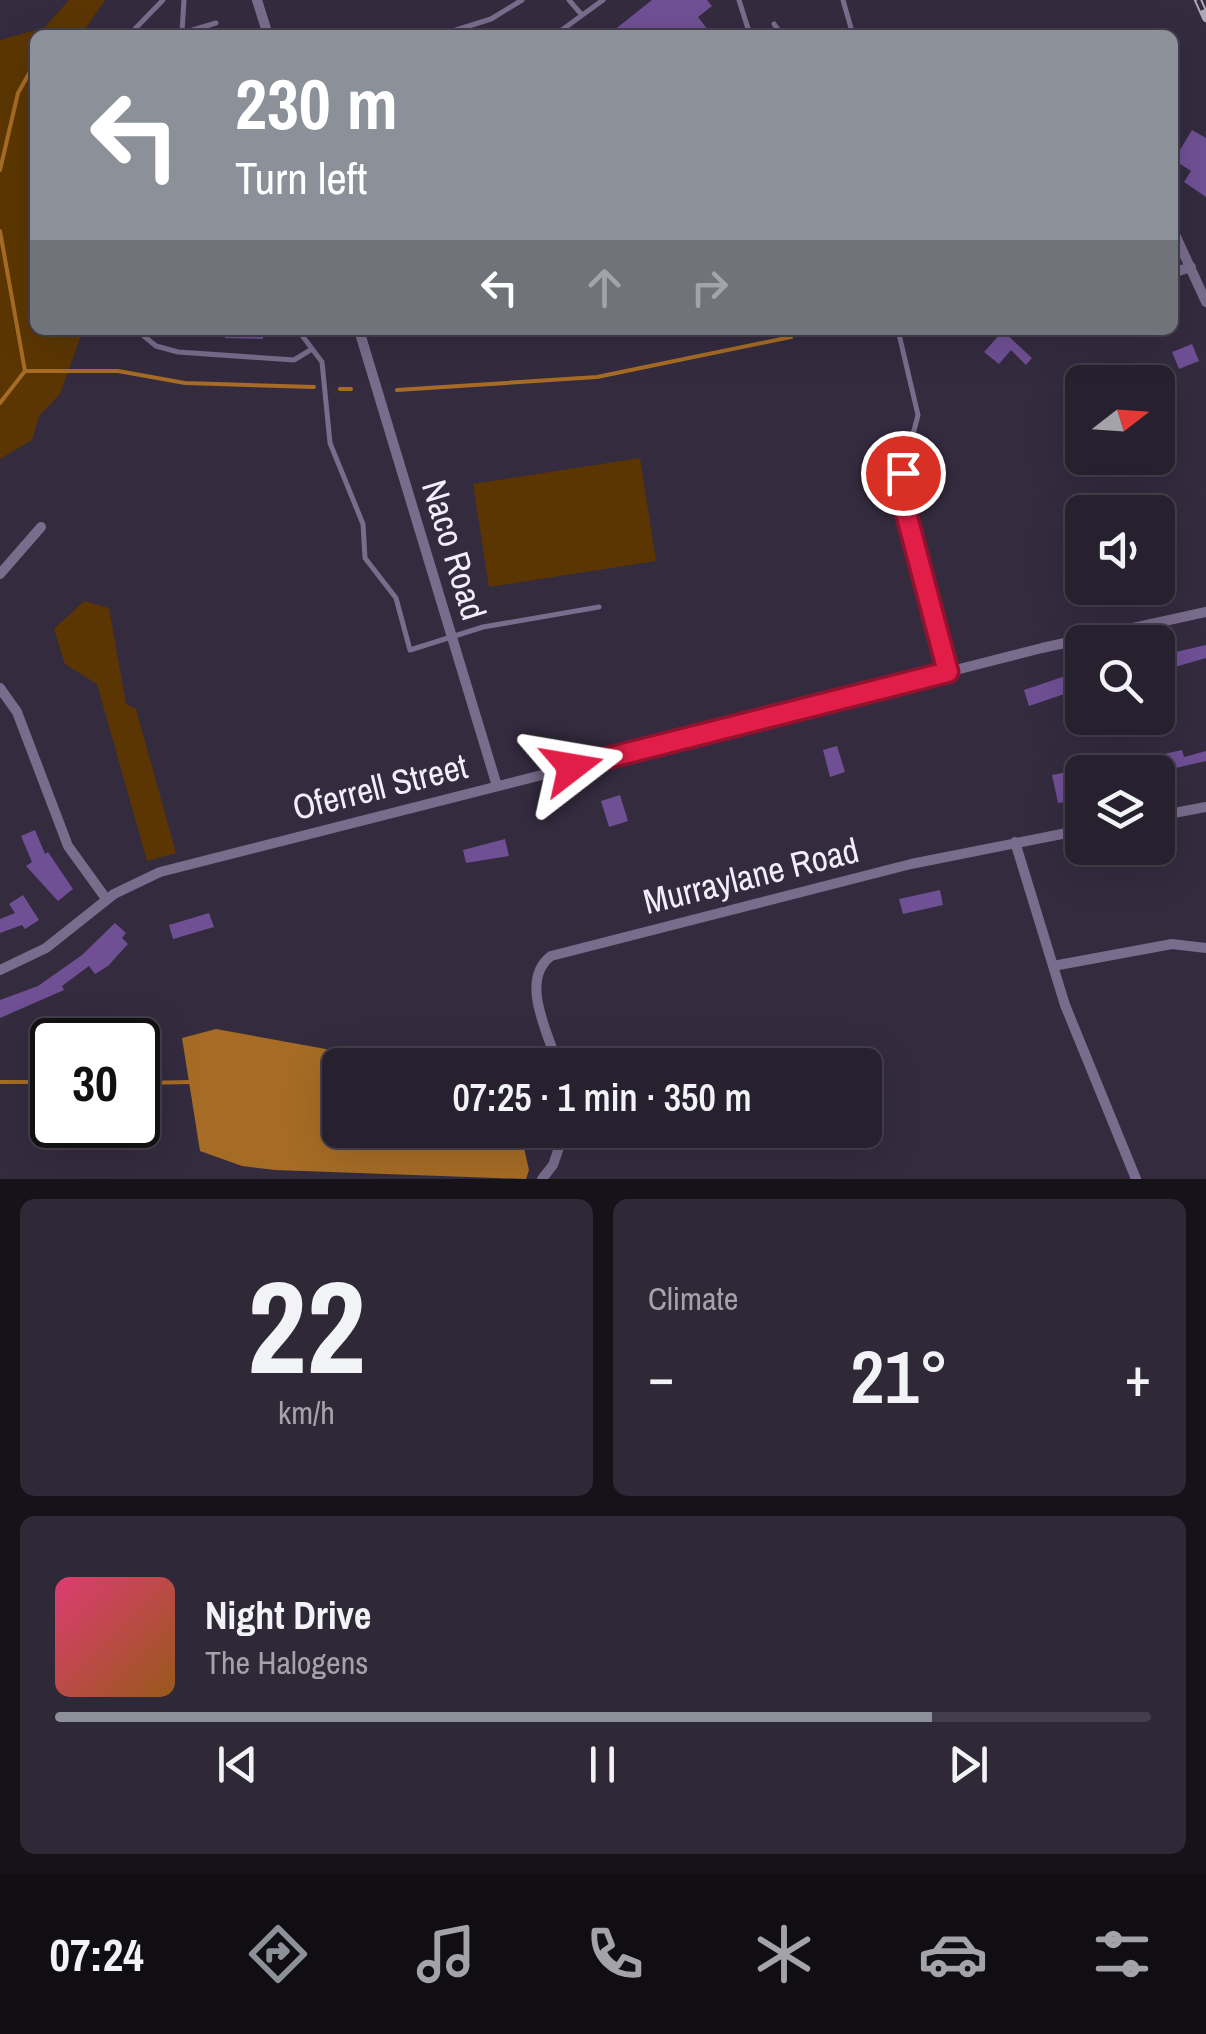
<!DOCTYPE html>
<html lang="en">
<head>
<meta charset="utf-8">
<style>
  :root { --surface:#27202f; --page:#2f2837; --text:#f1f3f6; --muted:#a4a3aa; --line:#433e4b; --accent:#8c9099 }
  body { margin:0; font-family:"Archivo Narrow",sans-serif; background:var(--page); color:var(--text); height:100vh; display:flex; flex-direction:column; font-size:38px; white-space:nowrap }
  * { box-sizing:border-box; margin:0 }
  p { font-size:32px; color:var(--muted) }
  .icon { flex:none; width:55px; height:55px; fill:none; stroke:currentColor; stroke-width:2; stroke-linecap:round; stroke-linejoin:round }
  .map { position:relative; height:1179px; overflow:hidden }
  .panel { display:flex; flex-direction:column; gap:20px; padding:20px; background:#15121a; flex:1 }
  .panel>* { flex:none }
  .banner { position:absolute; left:30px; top:30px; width:1148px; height:305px; border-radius:15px; box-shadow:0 10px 40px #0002,0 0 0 2px var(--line); background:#8c9099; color:#fff; overflow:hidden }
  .needle { width:65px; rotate:73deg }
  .controls { position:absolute; left:1065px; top:365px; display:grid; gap:20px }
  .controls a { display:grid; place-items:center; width:110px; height:110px; border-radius:15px; background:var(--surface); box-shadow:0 10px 40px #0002,0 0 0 2px var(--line); font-size:50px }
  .speed { position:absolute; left:30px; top:1018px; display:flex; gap:20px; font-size:50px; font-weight:700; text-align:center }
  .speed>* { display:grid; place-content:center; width:130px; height:130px; border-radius:50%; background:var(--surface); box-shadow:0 10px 40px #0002,0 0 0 2px var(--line); line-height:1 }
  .speed .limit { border:5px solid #111; border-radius:15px; background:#fff; color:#111 }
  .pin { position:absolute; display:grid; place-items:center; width:85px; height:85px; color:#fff; margin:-42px; border:5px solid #fff; border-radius:50%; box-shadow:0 2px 10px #0007 }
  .me { position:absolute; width:110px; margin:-55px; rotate:76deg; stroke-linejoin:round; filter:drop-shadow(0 0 8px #0008) }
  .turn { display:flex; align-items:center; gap:35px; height:210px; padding:0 40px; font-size:45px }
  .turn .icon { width:130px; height:130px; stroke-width:2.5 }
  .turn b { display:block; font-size:70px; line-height:85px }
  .lanes { display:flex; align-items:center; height:95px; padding:0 40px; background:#0003; justify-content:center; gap:50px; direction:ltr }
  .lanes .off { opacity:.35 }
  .big { font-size:75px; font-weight:600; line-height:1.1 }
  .panel .card { flex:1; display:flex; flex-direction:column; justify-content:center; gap:15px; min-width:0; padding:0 35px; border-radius:15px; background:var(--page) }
  .panel .dial { align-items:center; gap:0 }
  .dial b { font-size:130px; line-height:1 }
  .song { display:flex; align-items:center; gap:30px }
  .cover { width:120px; height:120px; border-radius:15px; background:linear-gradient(135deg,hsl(340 70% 55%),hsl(30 70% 35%)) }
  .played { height:10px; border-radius:5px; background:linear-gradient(90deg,var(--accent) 80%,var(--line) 80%) }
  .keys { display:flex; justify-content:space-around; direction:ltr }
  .heat { display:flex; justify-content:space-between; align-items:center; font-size:55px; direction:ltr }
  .panel .tiles { flex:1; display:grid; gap:20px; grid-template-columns:1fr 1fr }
  .card:last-child { grid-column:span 2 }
  .trip { position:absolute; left:322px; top:1048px; width:560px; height:100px; border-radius:15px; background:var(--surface); box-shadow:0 10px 40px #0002,0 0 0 2px var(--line); font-weight:600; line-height:100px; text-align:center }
  .tab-bar { display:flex; height:160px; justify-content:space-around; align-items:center; background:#100d13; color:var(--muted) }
  .tab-bar .icon { width:70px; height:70px }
  .tab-bar .active { color:var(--accent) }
  .tab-bar b { font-size:45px; color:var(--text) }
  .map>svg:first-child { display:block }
  .green { fill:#5b3602 }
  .water { fill:#a66c25 }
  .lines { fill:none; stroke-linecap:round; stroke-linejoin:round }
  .stream { stroke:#a66c25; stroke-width:4 }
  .building { fill:#6f5095 }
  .service { stroke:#7a6c8c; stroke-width:5 }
  .minor { stroke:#7a6c8c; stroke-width:10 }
  .rail-casing { stroke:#aea7b8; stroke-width:8 }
  .rail { stroke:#342b3f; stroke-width:4; stroke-dasharray:11; stroke-linecap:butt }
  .route-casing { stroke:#92132f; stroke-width:25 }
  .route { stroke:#e11d48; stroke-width:18 }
  .labels { text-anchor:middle; stroke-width:10; stroke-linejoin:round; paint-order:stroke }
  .street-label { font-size:35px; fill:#f3eefc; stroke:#342b3f }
</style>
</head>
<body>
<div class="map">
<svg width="1206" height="1179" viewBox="0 0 1206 1179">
  <rect width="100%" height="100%" fill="#342b3f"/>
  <path class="green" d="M69 0H105L81 35H35V330H83L60 394 39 416 32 440 0 459V40L44 28Z
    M640 458 656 561 489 587 473 484Z
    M84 601 109 608 126 704 136 709 176 853 147 861 97 684 65 664 54 629Z"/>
  <path class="water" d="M216 1029 414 1065H340V1130H520L529 1170 526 1179 275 1170 242 1166 200 1151 182 1038Z"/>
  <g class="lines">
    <path class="stream" d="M0 170 18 93 35 63
      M0 231 25 371 0 403
      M25 371H118L185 383 314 387
      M340 389H351
      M397 390 597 377 791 337
      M0 1082H52
      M138 1083 192 1082"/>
  </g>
  <path class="building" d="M652 0H707L712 6 698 17 712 35H608Z
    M1192 130 1206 138V197L1184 182 1191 171 1174 160Z
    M225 330H263V339L225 338Z
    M1003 331 1032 358 1026 365 1011 350 999 364 984 352Z
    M1192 344 1199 361 1179 369 1172 352Z
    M1206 645V658L1171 668 1167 654Z
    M1080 671 1082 688 1029 706 1024 690Z
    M837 746 845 772 830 777 823 750Z
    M1182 750 1184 757 1206 751V761L1158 772H1126L1143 765 1142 759Z
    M1067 772 1069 785 1082 781V799L1058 803 1052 775Z
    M620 795 628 821 609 827 601 801Z
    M35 830 45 854 48 852 73 889 58 901 26 866 32 862 21 836Z
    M505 839 509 856 466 863 463 850Z
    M940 890 943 905 903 914 899 899Z
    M23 895 39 920 25 929 22 925 0 933V919L15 913 9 904Z
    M209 913 214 927 173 939 169 925Z
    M115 923 126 933 122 938 128 944 108 966 95 974 89 966 62 986 64 990 0 1018V1000L38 986 82 955Z"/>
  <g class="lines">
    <path class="service" d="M569 0 582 15
      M739 0 750 35
      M843 0 853 35
      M774 24 782 35
      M182 32 184 0
      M129 35 163 0
      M176 35 216 23
      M440 35 491 19 522 0
      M555 35 603 0
      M298 330 322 362 330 443 363 524 365 558 396 598 410 650 483 627 599 607
      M898 330 918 415 903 473 906 513 947 669
      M139 332 156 346 178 352 294 360 312 349"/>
    <path class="minor" d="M257 0 268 35
      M1172 228 1206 302
      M1172 273 1191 267
      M359 330 497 786
      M0 574 41 527
      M0 688 17 712 68 846 107 900
      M1158 816 1206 807
      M1015 842 1065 1005 1136 1179
      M1053 966 1172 944 1206 948
      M0 970 46 948 114 894 160 872 1042 648 1206 612
      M558 1065C548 1033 519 980 551 956L911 864 1082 830
      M542 1179 553 1165 565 1130"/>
    <defs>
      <path id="rail" d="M1198 0 1206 18"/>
    </defs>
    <use href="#rail" class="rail-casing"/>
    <use href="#rail" class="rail"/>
  </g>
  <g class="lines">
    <defs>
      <path id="route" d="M572 767 948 672 906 513 903 473"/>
    </defs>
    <use href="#route" class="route-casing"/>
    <use href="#route" class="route"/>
  </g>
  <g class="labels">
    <g class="street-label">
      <text transform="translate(454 550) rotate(73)" y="12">Naco Road</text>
      <text transform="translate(380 787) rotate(-14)" y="12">Oferrell Street</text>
      <text transform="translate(751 876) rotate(-14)" y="12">Murraylane Road</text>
    </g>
  </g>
</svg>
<div class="controls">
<a><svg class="needle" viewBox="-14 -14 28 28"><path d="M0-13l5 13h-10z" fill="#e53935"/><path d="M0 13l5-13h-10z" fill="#a4a3aa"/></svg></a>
<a><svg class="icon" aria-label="sound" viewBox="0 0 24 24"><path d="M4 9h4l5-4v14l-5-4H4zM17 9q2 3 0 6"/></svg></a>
<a><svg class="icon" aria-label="search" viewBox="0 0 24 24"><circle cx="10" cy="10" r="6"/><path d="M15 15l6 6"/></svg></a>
<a><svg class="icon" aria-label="layers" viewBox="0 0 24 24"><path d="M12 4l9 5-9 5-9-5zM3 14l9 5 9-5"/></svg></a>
</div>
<div class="speed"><div class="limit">30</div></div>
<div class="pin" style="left:903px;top:473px;background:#d93025"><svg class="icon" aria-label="arrive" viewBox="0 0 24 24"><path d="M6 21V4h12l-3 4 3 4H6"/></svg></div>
<svg class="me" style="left:572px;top:767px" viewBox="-20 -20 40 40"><path d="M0-17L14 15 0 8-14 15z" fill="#e11d48" stroke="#fff" stroke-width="4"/></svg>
<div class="trip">07:25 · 1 min · 350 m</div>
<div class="banner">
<div class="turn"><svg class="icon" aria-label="left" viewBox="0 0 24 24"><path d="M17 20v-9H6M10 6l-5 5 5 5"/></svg><div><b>230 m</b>Turn left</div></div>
<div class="lanes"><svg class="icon" aria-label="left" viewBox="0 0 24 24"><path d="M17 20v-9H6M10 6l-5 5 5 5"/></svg><svg class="icon off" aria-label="ahead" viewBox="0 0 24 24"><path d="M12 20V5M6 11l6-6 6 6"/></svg><svg class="icon off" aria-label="right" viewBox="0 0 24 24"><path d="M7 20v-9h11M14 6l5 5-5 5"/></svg></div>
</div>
</div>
<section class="panel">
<div class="tiles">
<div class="card dial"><b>22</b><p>km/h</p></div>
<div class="card"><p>Climate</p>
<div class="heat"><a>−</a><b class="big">21°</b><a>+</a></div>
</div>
<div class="card">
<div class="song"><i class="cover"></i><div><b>Night Drive</b><p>The Halogens</p></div></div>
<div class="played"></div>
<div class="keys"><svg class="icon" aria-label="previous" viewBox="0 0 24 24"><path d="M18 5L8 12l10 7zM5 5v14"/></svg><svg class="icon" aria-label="pause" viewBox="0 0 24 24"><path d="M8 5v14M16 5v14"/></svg><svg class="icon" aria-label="next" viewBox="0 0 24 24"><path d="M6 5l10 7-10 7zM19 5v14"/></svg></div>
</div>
</div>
</section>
<nav class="tab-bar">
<b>07:24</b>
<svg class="icon active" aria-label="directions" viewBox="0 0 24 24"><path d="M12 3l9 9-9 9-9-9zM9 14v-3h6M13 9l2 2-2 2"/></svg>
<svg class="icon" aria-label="music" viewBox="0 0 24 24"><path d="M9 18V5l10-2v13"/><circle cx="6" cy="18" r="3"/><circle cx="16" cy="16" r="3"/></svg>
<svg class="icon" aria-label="phone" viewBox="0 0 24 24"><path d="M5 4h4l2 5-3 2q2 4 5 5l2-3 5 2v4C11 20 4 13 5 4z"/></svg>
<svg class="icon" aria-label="climate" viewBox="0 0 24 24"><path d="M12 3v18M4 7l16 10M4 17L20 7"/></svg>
<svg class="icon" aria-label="car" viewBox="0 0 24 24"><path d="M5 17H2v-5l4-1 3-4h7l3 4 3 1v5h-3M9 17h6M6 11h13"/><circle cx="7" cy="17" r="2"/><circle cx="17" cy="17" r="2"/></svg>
<svg class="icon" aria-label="filters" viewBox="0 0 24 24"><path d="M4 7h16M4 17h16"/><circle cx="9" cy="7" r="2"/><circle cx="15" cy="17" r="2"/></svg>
</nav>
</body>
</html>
